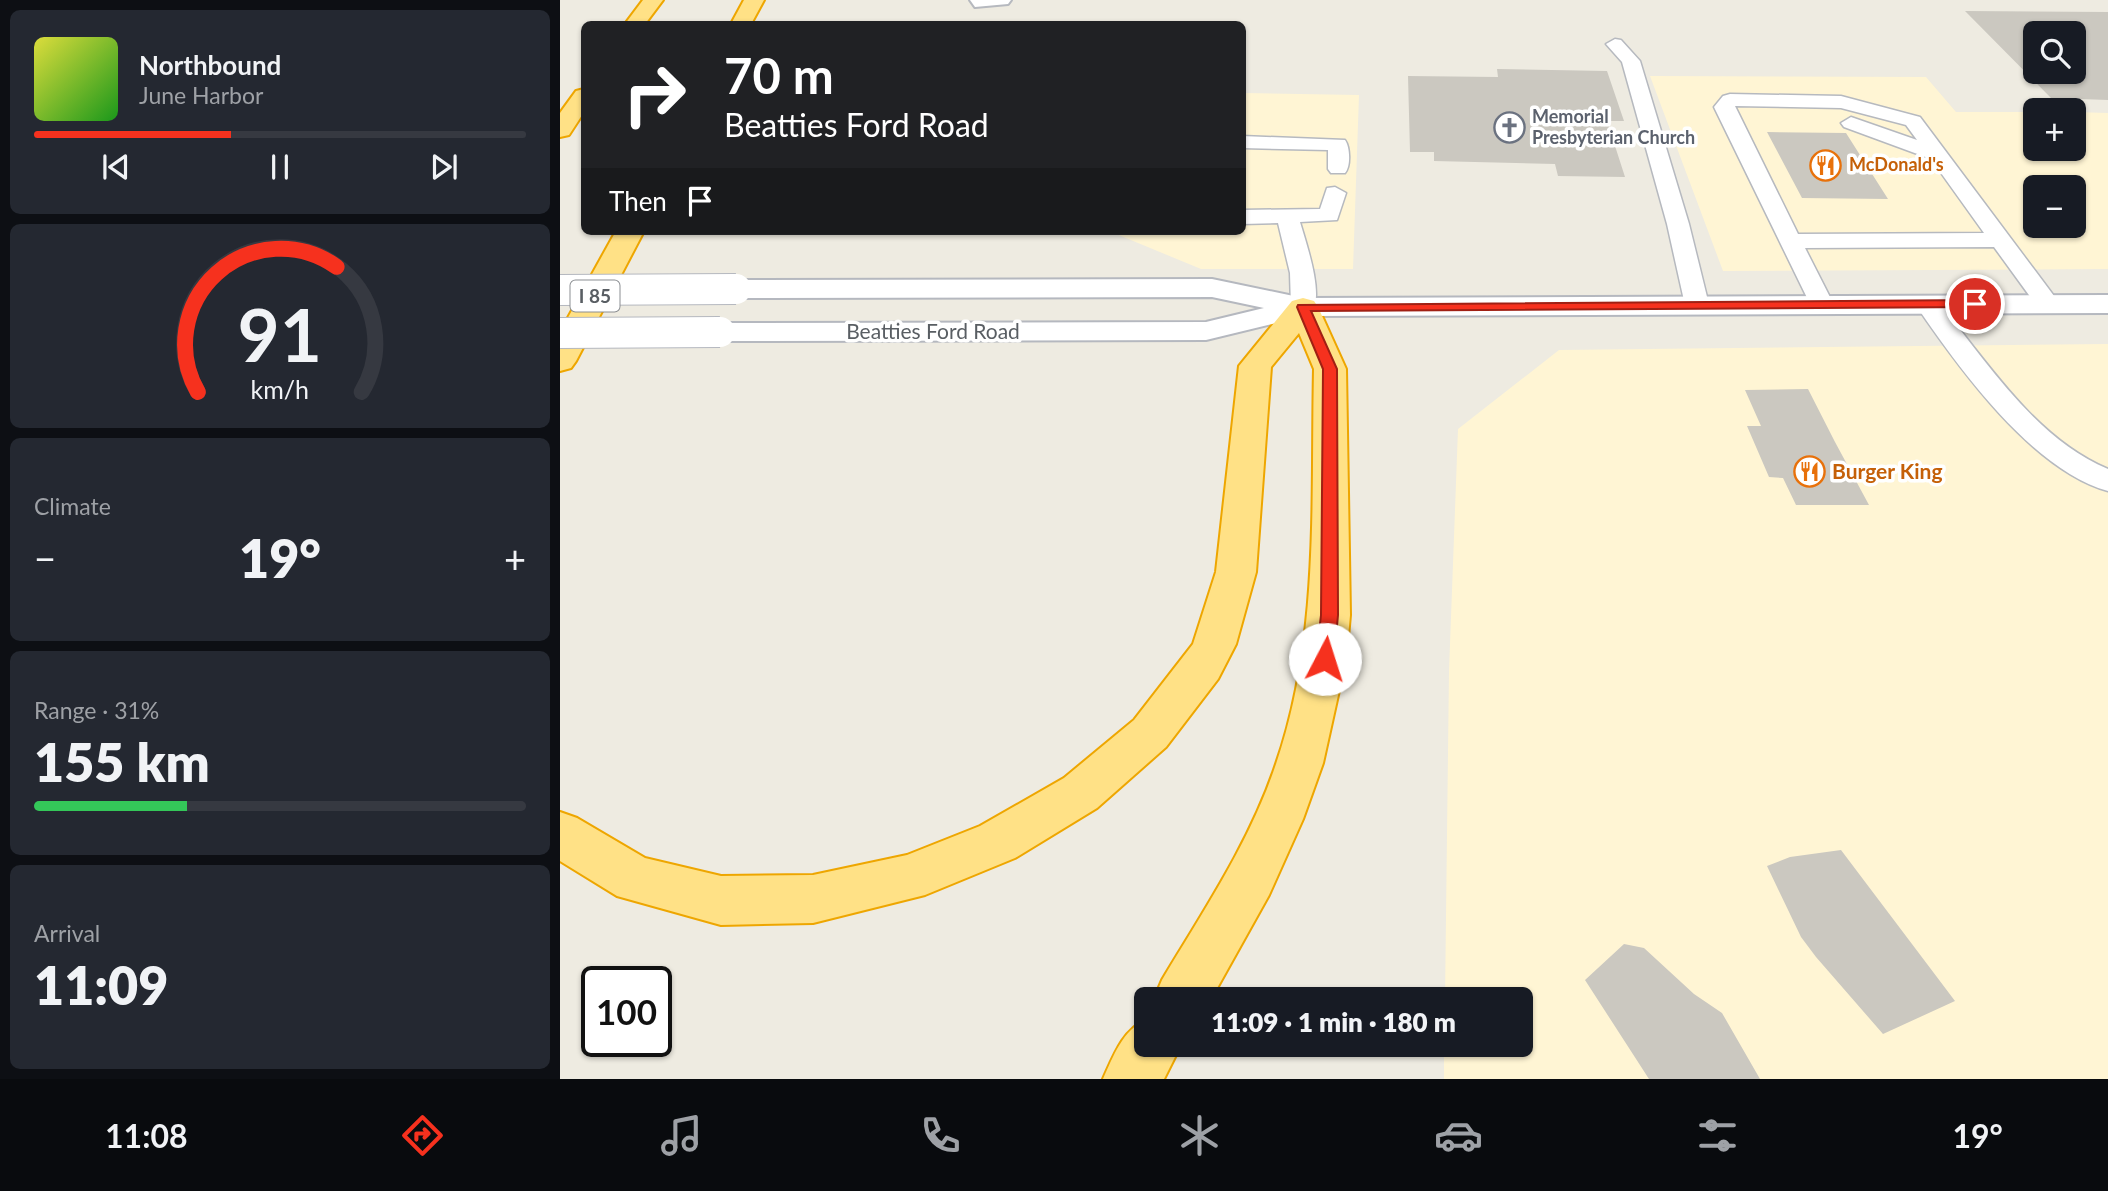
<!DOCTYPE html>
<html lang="en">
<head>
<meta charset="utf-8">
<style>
  :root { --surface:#171b24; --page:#242831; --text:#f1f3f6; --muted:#9ea1a6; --line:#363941; --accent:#f6311e }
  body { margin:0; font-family:Lato,sans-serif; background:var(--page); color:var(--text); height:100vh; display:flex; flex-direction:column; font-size:26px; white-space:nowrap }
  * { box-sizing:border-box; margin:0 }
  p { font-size:23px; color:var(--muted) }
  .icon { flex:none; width:38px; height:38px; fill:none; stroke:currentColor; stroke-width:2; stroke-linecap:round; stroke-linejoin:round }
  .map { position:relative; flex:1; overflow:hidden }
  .sheet { display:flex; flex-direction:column; gap:10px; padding:10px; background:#0d0f14; width:560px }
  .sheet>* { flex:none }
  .banner { position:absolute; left:21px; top:21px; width:665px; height:214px; border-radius:10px; box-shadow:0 2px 5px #0004; background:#202124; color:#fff; overflow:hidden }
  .tools { position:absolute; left:1463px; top:21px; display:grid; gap:14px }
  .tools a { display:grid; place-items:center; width:63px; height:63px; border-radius:10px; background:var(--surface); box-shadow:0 2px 5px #0004; font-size:35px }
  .speed { position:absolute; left:21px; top:966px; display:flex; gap:14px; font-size:35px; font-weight:700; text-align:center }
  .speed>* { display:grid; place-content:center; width:91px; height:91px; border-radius:50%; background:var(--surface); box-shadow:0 2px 5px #0004; line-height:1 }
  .speed .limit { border:4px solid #111; border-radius:10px; background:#fff; color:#111 }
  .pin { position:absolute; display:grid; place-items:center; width:60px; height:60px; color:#fff; margin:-30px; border:4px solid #fff; border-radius:50%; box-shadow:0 2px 7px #0007 }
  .me { position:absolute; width:77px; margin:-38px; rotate:5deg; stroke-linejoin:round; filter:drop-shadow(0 0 5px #0008) }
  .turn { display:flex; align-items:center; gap:24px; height:147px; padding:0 28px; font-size:32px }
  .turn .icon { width:91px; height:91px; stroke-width:2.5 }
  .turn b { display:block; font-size:49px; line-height:60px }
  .then { display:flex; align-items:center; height:66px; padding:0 28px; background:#0003; gap:14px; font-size:26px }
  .big { font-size:52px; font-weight:800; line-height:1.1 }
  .sheet .widget { flex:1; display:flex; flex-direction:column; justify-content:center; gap:10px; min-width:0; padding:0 24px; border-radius:10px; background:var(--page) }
  .sheet .dial { align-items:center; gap:0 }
  .dial svg { height:182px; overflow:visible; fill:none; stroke:var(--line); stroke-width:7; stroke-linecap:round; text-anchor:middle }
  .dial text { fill:var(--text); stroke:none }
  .song { display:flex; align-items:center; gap:21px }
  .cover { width:84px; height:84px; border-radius:10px; background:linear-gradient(135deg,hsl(60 70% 55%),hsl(120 70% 35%)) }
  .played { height:7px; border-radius:4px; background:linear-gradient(90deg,var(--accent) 40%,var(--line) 40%) }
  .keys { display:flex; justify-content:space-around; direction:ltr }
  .heat { display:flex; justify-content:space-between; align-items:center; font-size:38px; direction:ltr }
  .charge { height:10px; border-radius:5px; background:linear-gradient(90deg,#34c759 31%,var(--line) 0) }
  .trip { position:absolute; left:574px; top:987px; width:399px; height:70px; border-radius:10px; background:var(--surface); box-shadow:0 2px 5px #0004; font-weight:800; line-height:70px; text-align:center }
  .tab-bar { display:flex; height:112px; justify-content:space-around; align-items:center; background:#090b0e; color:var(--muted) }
  .tab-bar .icon { width:49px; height:49px }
  .tab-bar .on { color:var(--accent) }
  .tab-bar b { font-size:32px; color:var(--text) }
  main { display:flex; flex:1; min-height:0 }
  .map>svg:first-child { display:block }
  .commercial { fill:#fff5d4; fill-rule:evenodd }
  .building { fill:#cbc8c0; fill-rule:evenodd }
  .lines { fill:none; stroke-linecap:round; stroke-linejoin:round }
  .service-casing { stroke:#b6b9bf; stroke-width:3 }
  .minor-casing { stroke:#b6b9bf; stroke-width:4 }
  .secondary-casing { stroke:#b5b8bf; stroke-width:4 }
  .motorway-casing { stroke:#eea600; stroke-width:4 }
  .service { fill:#fff; fill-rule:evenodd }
  .minor { fill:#fff; fill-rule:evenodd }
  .secondary { fill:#fff; fill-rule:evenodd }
  .motorway { fill:#ffe186; fill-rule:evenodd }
  .secondary-bridge-casing { stroke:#b5b8bf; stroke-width:32; stroke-linecap:butt }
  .secondary-bridge { stroke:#fff; stroke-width:30 }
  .route { fill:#f6311e; stroke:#a02014; stroke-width:2 }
  .labels { text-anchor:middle; stroke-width:7; stroke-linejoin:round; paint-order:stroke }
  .far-worship-label { font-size:18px; font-weight:bold; fill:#5b616d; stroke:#fff; text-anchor:start }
  .far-food-label { font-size:18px; font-weight:bold; fill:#c56008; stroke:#fff; text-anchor:start }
  .shield { fill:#fff; stroke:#8b8e92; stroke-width:2 }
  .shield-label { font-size:19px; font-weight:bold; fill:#595e63 }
  .street-label { font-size:21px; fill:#595e63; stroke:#fff }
  .food-label { font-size:21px; font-weight:bold; fill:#c56008; stroke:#fff; text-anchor:start }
</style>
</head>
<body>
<main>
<section class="sheet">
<div class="widget">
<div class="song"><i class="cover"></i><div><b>Northbound</b><p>June Harbor</p></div></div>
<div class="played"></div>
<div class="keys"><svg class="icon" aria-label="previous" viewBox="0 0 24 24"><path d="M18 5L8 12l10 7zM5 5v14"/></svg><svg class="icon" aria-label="pause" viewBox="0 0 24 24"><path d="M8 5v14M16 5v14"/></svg><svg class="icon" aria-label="next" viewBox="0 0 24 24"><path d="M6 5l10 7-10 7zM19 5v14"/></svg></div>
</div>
<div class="widget dial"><svg viewBox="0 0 100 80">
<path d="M14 69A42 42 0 1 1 86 69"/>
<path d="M14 69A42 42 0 0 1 75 14" stroke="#f6311e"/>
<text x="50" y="56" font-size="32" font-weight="700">91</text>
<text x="50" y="72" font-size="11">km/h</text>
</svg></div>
<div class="widget"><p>Climate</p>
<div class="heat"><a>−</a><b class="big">19°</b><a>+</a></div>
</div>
<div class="widget"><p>Range · 31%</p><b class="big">155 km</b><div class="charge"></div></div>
<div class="widget"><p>Arrival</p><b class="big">11:09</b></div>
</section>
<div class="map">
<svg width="1548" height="1079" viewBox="0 0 1548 1079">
  <rect width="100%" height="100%" fill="#eeebe1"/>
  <path class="commercial" d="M1090 76 1366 77 1396 112H1475V149H1514V112L1548 113V269L1163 271ZM1475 187H1514V226H1475Z
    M683 93 799 95 793 269H641L549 231H682Z
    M1548 344V1079H884V1045H961V999H885L889 671 898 429 999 350Z"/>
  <path class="building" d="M1405 11 1548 12V100L1491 98ZM1475 33H1514V72H1475Z
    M937 69 1047 71 1064 121H1047L1065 177 998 176 995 164 874 161V152H850L848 76 938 77Z
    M1207 132 1286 133 1328 199 1242 198Z
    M1248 389 1275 442 1309 505H1236L1223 478 1209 477 1187 426H1201L1185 390Z
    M1281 850 1395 1001 1323 1034 1256 957 1241 937 1207 866 1230 857Z
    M1064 944 1084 948 1134 994 1162 1013 1200 1079H1089L1025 980Z"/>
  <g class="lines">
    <defs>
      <path id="service" d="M1055 39 1061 40 1080 61 1129 224 1149 305 1146 310H1128L1125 305 1107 224 1062 62 1046 44Z
        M1170 94 1281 96 1360 117 1500 304 1497 309H1479L1434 247 1245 248 1274 305 1271 310H1253L1154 107 1163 96ZM1175 106 1281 108 1346 125 1357 140 1291 117 1281 123 1284 127 1371 159 1424 233 1238 234Z
        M682 136 785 140C790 147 791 166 785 173H771L768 169V150L682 148Z
        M775 187 786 193 777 220 740 222C746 243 764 294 752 312H734L731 307 730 273 718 223 682 224V210L760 209 767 188Z
        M1367 297 1376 299C1425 359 1474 438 1548 469V491C1472 470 1398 367 1355 304L1358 299Z"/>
      <path id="minor" d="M410 0H451L448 4 415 7Z"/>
      <path id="secondary" d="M652 279 743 298 1548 295V313L745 316 646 340 160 341 149 339 144 332 149 325 160 323 646 322 704 308 652 297 176 298 165 295 161 289 165 283 176 280Z"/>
      <path id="motorway" d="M83 0H103L85 24H65Z
        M184 0H204L191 24H171Z
        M24 89V112L9 135 0 137V113L16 91Z
        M56 231H84L16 361 11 368 0 371V332Z
        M743 298 754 301 758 307 786 369 790 615 786 659 763 763 743 819 709 895 651 999H594L602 980C644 910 690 842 716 764 760 637 751 501 754 369L739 333 711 367 696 572 676 644 658 679 606 747 537 808 455 858 365 895 253 923 161 925 57 896 0 861V812L17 818 85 858 161 876 253 875 347 855 420 826 504 778 574 720 633 644 656 572 679 366 732 301Z
        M586 1020V1045H621L604 1079H543C553 1057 563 1029 586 1020Z"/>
    </defs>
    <use href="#service" class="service-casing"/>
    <use href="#minor" class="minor-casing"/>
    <use href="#secondary" class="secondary-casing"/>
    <use href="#motorway" class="motorway-casing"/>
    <use href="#service" class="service"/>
    <use href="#minor" class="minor"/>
    <use href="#secondary" class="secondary"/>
    <use href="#motorway" class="motorway"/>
    <defs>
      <path id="secondary-bridge" d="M0 290 176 289
        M0 333 160 332"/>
    </defs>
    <use href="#secondary-bridge" class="secondary-bridge-casing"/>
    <use href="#secondary-bridge" class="secondary-bridge"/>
  </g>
  <path class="route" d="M1415 300 1420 301V307L751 311 777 369 778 615 774 659 771 664H759L756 659 761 615 763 369 737 307 738 305Z"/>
  <defs>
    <symbol id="church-ring" viewBox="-11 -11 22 22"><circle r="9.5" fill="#fff" stroke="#6b7280" stroke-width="1.5"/><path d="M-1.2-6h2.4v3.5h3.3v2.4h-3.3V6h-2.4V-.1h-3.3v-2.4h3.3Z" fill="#6b7280"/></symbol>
    <symbol id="restaurant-ring" viewBox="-11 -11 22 22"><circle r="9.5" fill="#fff" stroke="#e8710a" stroke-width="1.5"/><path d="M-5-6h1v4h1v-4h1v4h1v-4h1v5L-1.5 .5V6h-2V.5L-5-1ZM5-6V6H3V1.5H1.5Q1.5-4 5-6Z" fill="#e8710a"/></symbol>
  </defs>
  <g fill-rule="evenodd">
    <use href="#church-ring" x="932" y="110" width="35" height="35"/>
    <use href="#restaurant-ring" x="1248" y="148" width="35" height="35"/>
    <use href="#restaurant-ring" x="1232" y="454" width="35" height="35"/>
  </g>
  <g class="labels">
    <g class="far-worship-label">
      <text x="972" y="123">Memorial<tspan x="972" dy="21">Presbyterian Church</tspan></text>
    </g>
    <g class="far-food-label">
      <text x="1289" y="171">McDonald's</text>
    </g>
    <rect class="shield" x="10.5" y="280.5" width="49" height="31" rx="5"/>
    <g class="shield-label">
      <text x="35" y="303">I 85</text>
    </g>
    <g class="street-label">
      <text x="373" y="339">Beatties Ford Road</text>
    </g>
    <g class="food-label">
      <text x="1272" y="479">Burger King</text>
    </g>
  </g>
</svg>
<div class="tools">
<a><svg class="icon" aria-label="search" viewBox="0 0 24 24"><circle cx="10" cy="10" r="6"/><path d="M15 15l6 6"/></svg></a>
<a>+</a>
<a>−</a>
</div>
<div class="speed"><div class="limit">100</div></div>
<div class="pin" style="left:1415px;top:304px;background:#d93025"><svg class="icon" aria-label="arrive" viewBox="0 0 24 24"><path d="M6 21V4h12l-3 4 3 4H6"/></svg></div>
<svg class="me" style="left:765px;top:659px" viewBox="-20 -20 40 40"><circle r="19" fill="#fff"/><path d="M0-13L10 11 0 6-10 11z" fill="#f6311e"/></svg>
<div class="trip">11:09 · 1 min · 180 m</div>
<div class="banner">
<div class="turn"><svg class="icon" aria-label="right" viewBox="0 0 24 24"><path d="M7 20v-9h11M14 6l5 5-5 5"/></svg><div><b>70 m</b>Beatties Ford Road</div></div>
<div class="then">Then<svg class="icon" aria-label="arrive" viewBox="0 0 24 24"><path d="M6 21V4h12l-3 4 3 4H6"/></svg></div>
</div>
</div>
</main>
<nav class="tab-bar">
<b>11:08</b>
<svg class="icon on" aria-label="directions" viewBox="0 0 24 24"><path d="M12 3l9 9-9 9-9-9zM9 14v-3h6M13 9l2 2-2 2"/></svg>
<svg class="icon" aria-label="music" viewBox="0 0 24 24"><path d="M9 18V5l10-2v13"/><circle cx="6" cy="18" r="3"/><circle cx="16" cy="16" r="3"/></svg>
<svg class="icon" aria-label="phone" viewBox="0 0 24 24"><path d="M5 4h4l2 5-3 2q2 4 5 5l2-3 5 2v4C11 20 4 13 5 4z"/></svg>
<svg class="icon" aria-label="climate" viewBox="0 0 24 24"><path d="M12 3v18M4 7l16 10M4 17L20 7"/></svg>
<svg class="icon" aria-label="car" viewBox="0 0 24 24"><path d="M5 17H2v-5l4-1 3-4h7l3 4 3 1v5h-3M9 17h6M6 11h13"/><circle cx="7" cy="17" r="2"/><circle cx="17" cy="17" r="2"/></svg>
<svg class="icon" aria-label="filters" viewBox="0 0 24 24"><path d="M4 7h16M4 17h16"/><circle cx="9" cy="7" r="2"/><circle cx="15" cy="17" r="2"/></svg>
<b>19°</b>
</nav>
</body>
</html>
